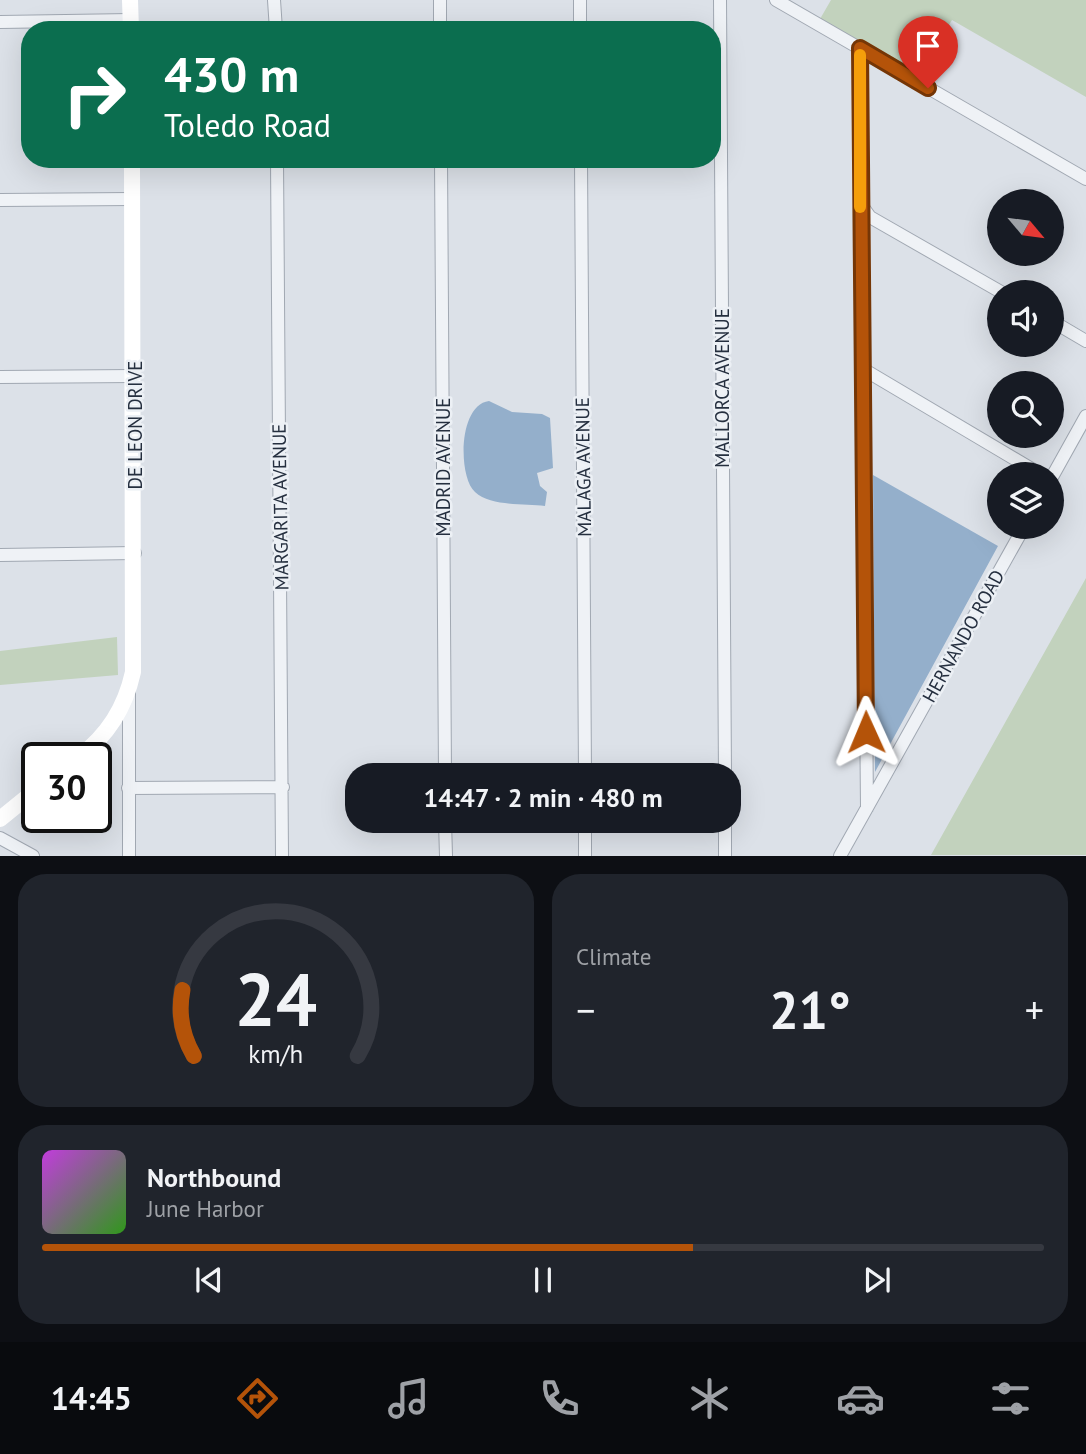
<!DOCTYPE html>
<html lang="en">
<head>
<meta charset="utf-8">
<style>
  :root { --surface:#171b24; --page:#20242c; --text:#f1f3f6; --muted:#9ea1a6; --line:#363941; --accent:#b45309 }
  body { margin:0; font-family:"PT Sans",sans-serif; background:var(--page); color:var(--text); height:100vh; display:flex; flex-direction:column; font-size:26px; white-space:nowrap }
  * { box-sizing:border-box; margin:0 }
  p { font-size:23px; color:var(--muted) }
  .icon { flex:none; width:38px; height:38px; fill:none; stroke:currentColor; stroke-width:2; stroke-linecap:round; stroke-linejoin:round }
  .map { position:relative; height:856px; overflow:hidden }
  .panel { display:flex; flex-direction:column; gap:18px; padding:18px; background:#0d0f14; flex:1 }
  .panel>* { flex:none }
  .top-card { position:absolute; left:21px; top:21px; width:700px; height:147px; border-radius:28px; box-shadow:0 7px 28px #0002; background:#0b6e4f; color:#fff; overflow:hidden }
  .needle { width:46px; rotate:119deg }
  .fabs { position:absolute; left:987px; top:189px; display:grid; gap:14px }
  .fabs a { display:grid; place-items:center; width:77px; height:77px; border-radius:50%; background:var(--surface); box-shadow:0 7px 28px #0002; font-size:35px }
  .speed { position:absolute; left:21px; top:742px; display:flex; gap:14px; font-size:35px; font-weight:700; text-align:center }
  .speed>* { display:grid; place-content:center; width:91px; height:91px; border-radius:50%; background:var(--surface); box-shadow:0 7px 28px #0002; line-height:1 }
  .speed .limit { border:4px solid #111; border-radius:10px; background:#fff; color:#111 }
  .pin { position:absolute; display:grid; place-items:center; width:60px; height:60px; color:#fff; margin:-72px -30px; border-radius:50% 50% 50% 0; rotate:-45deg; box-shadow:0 0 7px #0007 }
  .pin .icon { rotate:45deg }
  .me { position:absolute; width:77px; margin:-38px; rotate:359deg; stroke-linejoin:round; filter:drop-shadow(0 0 5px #0008) }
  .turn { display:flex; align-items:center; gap:24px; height:147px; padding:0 28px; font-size:32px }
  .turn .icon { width:91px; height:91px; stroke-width:2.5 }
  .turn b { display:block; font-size:49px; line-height:60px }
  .big { font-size:52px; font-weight:800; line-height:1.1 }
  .panel .tile { flex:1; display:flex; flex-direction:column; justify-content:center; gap:10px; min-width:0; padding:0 24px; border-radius:28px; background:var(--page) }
  .panel .dial { align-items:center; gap:0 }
  .dial svg { height:182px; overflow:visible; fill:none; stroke:var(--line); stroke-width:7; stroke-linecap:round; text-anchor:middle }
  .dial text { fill:var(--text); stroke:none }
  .song { display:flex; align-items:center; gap:21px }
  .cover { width:84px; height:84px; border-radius:10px; background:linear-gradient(135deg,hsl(290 70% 55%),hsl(110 70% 35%)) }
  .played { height:7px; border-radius:4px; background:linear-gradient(90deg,var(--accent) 65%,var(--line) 65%) }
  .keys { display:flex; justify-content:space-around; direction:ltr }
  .heat { display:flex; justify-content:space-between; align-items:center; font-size:38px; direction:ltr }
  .panel .tiles { flex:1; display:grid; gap:18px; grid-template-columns:1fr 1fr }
  .tile:last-child { grid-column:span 2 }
  .trip { position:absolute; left:345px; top:763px; width:396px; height:70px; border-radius:28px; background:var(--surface); box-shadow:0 7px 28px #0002; font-weight:800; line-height:70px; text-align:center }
  .tab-bar { display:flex; height:112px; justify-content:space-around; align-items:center; background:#090b0e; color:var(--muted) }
  .tab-bar .icon { width:49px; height:49px }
  .tab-bar .current { color:var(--accent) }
  .tab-bar b { font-size:32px; color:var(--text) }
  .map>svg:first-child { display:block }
  .green { fill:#c2d2bd }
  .water { fill:#94afcb }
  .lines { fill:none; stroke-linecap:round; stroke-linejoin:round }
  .street-casing { stroke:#a1a8b2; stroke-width:14 }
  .street { stroke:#eff2f6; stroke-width:12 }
  .secondary { stroke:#fff; stroke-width:16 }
  .route-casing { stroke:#753606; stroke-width:18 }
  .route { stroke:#b45309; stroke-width:12 }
  .slow { stroke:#f59e0b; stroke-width:12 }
  .labels { text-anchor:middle; stroke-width:5; stroke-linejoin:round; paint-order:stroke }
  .street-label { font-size:19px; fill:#252f3f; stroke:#ecf0f5 }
</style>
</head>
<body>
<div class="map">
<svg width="1086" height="856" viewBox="0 0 1086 856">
  <rect width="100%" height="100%" fill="#dce1e8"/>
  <path class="green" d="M831 0H1086V97L952 20 917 75 820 19Z
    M1086 578V855H931Z
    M117 637 118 675 0 685V651Z"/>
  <path class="water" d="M489 401 512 412 542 414 550 418 553 468 537 473 540 486 547 492 545 506C525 503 491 507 475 492 458 477 458 405 489 401Z
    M873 475 998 546 875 772Z"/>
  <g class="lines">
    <defs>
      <path id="street" d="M274 0 276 30
        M440 0V30
        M580 0V30
        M720 0 725 775
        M776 0 1086 179
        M0 22 131 20
        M860 48 867 808
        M277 159 282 856
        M441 159 445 775
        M581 159 585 775
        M0 200 132 199
        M860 203 870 217 1001 292
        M1052 321 1086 341
        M863 369 1040 474
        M0 377 134 376
        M1052 477 1086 416
        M0 555 135 553
        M129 694V856
        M128 788 283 787
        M445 821 446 856
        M585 821V856
        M725 821V856
        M0 838 33 856
        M840 856 1024 527"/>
    </defs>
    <use href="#street" class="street-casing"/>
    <use href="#street" class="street"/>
    <path class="secondary" d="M130 0 131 30
      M78 758C108 735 125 708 133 672L132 159
      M0 819 37 789"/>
  </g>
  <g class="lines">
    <defs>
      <path id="route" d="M866 732 860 48 928 88"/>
    </defs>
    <use href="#route" class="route-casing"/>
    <use href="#route" class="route"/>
    <path class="slow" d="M860 55V207"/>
  </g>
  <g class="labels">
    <g class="street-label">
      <text transform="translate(722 388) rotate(-90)" y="7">MALLORCA AVENUE</text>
      <text transform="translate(135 425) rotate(-90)" y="7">DE LEON DRIVE</text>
      <text transform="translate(443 467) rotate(-90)" y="7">MADRID AVENUE</text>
      <text transform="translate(583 467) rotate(-91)" y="7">MALAGA AVENUE</text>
      <text transform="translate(280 507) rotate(-91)" y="7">MARGARITA AVENUE</text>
      <text transform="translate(963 636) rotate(-61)" y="7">HERNANDO ROAD</text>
    </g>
  </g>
</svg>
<div class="fabs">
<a><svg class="needle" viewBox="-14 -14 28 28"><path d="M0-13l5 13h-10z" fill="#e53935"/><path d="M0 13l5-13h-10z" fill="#9ea1a6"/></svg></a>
<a><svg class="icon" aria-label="sound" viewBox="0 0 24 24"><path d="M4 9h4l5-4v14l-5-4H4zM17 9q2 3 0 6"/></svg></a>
<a><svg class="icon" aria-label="search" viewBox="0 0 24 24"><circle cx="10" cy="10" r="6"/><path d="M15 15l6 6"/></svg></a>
<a><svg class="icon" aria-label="layers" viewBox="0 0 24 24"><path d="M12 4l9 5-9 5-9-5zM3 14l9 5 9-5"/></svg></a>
</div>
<div class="speed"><div class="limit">30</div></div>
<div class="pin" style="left:928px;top:88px;background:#d93025"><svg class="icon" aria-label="arrive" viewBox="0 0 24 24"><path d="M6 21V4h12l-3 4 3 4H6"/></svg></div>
<svg class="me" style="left:866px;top:732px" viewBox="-20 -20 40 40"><path d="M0-17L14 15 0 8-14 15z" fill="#b45309" stroke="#fff" stroke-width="4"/></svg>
<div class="trip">14:47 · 2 min · 480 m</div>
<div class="top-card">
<div class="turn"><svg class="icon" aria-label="right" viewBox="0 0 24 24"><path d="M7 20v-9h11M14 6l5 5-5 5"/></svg><div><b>430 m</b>Toledo Road</div></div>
</div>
</div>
<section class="panel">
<div class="tiles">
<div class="tile dial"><svg viewBox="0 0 100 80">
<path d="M14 69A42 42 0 1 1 86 69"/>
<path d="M14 69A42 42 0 0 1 9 40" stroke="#b45309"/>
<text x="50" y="56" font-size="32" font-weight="700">24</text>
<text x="50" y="72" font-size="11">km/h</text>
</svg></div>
<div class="tile"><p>Climate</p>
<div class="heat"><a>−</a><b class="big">21°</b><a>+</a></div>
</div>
<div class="tile">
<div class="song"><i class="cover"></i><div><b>Northbound</b><p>June Harbor</p></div></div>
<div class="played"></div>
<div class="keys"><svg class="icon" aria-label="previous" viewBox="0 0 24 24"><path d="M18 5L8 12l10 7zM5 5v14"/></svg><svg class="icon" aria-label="pause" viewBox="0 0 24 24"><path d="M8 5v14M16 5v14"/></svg><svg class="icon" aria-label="next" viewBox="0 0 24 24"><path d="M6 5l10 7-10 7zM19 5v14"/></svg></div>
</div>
</div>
</section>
<nav class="tab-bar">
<b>14:45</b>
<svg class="icon current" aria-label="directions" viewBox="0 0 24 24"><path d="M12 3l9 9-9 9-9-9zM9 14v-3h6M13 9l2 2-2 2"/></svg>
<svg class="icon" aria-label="music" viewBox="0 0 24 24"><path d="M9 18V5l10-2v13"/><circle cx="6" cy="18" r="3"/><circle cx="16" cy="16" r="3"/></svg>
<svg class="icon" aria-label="phone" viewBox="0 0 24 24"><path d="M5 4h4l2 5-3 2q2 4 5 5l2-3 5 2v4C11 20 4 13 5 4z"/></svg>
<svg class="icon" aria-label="climate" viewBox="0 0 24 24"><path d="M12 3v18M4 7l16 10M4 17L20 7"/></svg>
<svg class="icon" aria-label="car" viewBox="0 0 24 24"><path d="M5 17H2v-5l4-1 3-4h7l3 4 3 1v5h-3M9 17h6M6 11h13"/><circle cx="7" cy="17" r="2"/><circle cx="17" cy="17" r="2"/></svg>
<svg class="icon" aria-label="filters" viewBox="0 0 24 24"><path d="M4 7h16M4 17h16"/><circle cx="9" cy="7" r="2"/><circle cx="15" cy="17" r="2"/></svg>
</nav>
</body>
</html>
